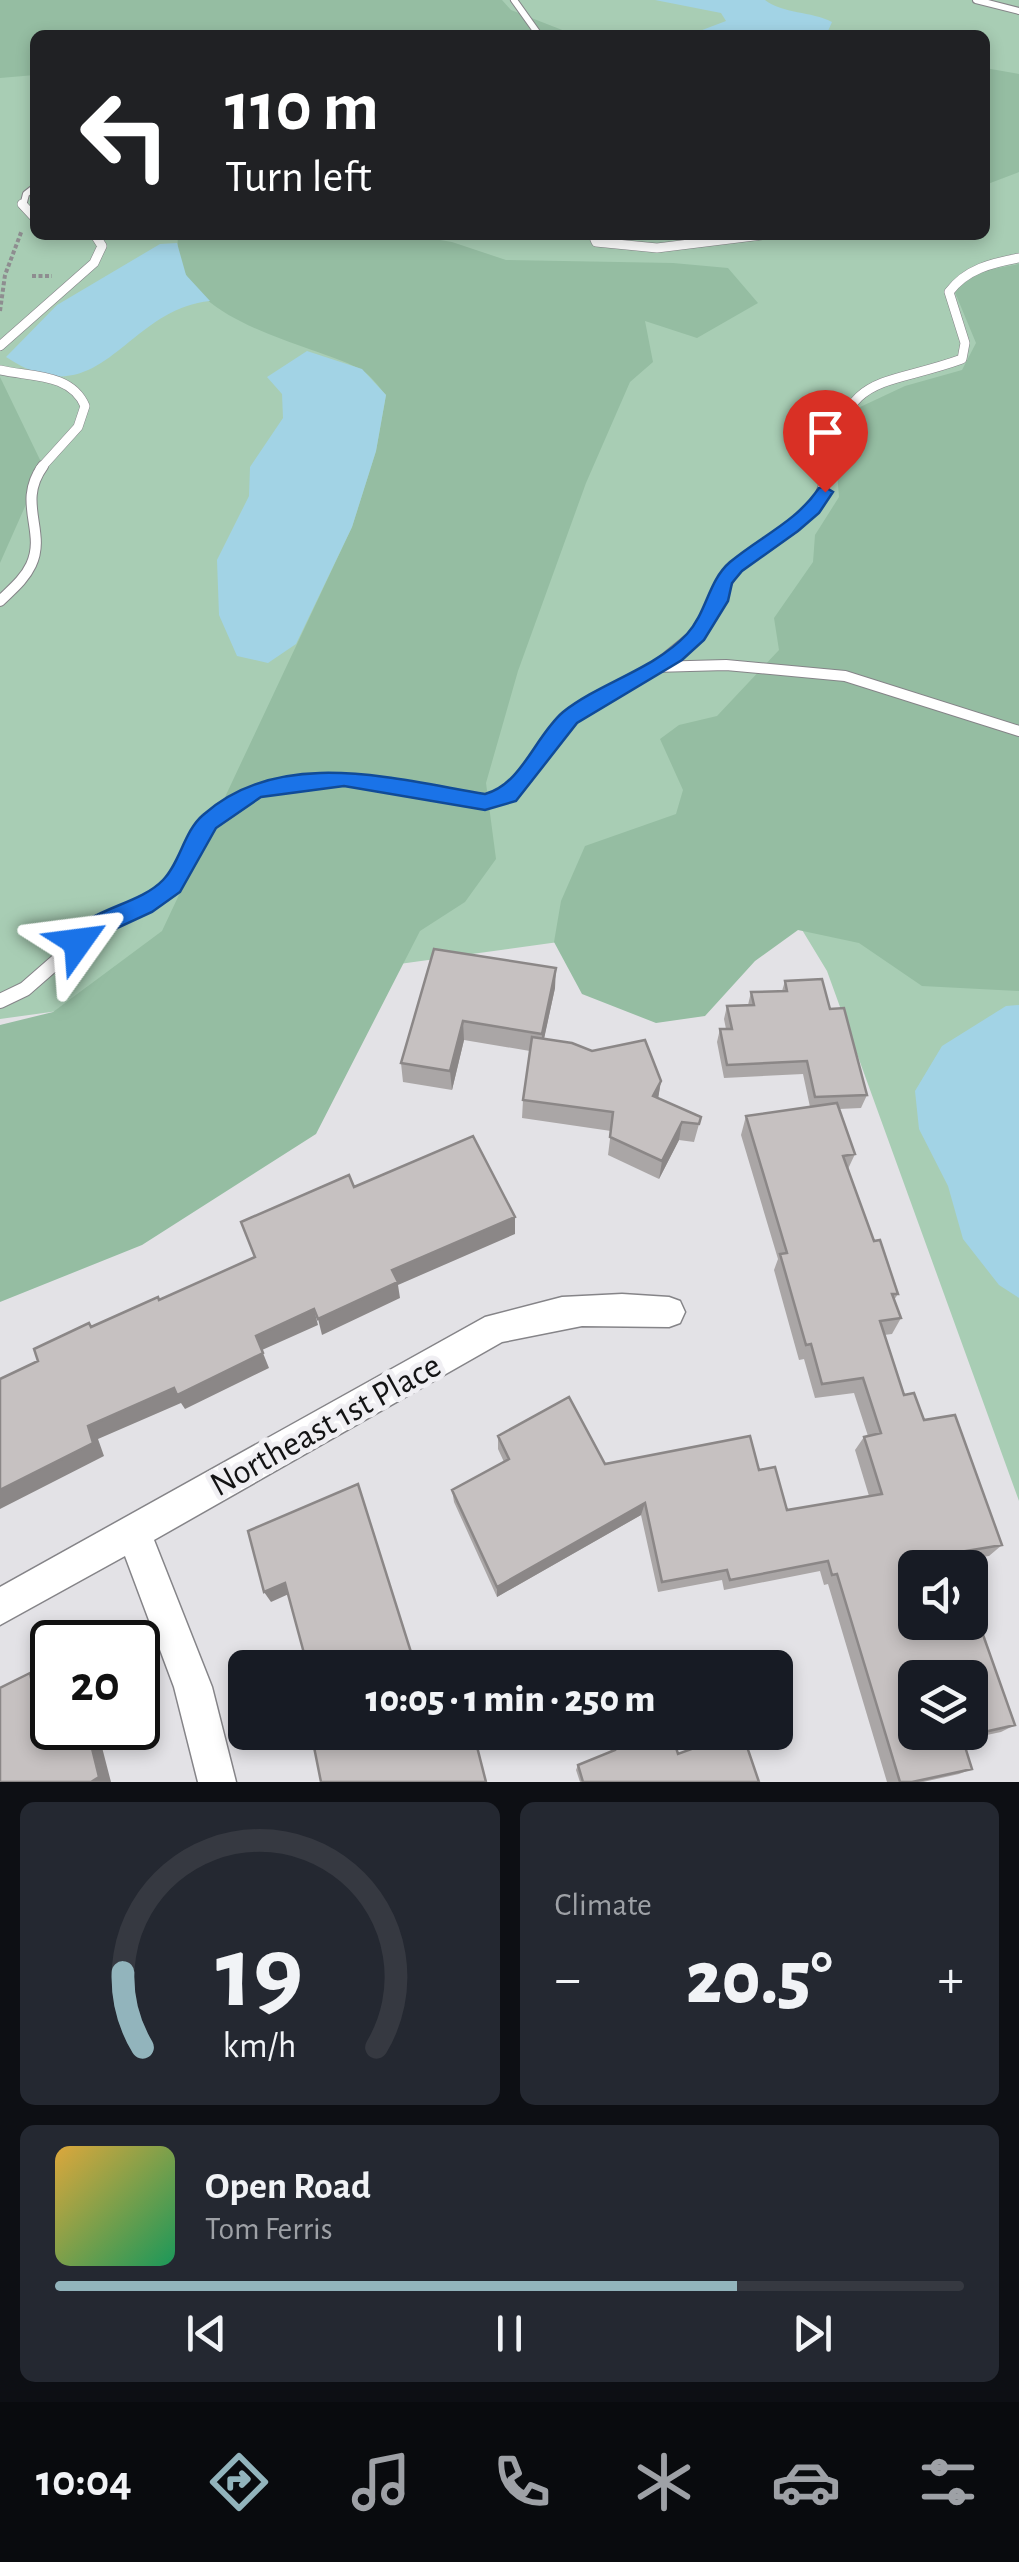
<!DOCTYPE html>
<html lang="en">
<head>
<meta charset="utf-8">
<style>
  :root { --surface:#171b24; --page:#242831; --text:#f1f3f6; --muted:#9ea1a6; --line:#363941; --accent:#92b4bc }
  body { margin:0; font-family:"Alegreya Sans",sans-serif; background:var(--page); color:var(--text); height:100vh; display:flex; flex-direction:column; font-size:38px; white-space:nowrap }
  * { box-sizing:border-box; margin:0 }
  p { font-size:32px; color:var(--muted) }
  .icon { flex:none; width:55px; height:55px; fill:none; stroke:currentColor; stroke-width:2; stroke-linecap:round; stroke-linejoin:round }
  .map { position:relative; height:1782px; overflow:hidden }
  .details { display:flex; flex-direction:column; gap:20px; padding:20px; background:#0d0f14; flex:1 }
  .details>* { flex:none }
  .hud { position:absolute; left:30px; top:30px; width:960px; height:210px; border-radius:15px; box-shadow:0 5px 15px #0003; background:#202124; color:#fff; overflow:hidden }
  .fabs { position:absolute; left:898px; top:1550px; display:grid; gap:20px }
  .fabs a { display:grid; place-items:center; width:90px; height:90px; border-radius:15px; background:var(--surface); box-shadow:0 5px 15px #0003; font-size:50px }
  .speed { position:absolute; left:30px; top:1620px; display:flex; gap:20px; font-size:50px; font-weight:700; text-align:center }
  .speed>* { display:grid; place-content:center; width:130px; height:130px; border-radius:50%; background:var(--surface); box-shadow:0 5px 15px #0003; line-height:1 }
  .speed .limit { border:5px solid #111; border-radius:15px; background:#fff; color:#111 }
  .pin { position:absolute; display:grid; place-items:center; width:85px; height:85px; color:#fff; margin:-102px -42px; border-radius:50% 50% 50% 0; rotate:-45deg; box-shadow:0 0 10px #0007 }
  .pin .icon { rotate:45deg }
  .me { position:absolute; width:110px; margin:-55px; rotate:59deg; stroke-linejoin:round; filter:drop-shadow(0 0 8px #0008) }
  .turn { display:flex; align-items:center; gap:35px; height:210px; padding:0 30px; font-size:45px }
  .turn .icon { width:130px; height:130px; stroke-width:2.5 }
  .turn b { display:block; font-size:70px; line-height:85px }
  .big { font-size:75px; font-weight:800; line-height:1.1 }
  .details .widget { flex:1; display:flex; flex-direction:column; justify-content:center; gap:15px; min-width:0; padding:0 35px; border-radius:15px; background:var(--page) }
  .details .dial { align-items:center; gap:0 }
  .dial svg { height:260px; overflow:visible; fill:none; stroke:var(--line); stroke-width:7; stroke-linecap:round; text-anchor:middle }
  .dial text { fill:var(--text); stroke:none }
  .song { display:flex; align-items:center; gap:30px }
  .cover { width:120px; height:120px; border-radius:15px; background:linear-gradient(135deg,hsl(40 70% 55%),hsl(150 70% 35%)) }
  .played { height:10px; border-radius:5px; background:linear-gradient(90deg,var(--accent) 75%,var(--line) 75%) }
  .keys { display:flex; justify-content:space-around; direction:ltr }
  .heat { display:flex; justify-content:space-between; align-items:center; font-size:55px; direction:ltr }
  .details .tiles { flex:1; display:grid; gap:20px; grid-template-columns:1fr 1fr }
  .widget:last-child { grid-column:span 2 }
  .trip { position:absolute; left:228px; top:1650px; width:565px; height:100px; border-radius:15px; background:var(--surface); box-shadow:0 5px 15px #0003; font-weight:800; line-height:100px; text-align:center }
  .dock { display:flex; height:160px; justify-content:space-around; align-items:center; background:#090b0e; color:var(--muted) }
  .dock .icon { width:70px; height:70px }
  .dock .on { color:var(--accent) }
  .dock b { font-size:45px; color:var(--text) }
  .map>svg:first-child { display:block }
  .green { fill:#a8cdb4; fill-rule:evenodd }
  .forest { fill:#95bda2 }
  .water { fill:#a2d3e5 }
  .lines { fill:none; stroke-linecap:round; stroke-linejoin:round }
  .lane-far3-casing { stroke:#858488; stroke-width:8 }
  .lane-far2-casing { stroke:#858488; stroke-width:10 }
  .lane-far1-casing { stroke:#858488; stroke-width:12 }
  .lane-casing { stroke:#858488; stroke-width:16 }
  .street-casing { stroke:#858488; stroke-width:3 }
  .path { stroke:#8e8d90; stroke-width:4; stroke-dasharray:4 2.5; stroke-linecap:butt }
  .lane-far3 { stroke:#fff; stroke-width:6 }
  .lane-far2 { stroke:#fff; stroke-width:9 }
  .lane-far1 { stroke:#fff; stroke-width:10 }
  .lane { stroke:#fff; stroke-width:14 }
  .street { fill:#fff; fill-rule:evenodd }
  .wall { fill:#aaa6a6 }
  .shaded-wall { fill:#8b8787 }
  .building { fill:#c6c1c1; stroke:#8b8787; stroke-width:2.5; fill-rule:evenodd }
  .route { fill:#1a73e8; stroke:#114b97; stroke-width:2.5 }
  .labels { text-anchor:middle; stroke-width:10; stroke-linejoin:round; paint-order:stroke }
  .near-street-label { font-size:35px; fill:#131314; stroke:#f0eff3 }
</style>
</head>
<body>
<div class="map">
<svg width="1019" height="1782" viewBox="0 0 1019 1782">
  <rect width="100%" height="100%" fill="#e3e2e6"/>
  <path class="green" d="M0 0H1019V1501L827 971 790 910 0 1019ZM35 35H985V235H35Z"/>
  <path class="forest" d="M0 0H502L511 10 575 35H35V75L0 78Z
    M985 68 1019 74V172L985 185Z
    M178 235H411L452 242 506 260 673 263 728 268 758 303 697 338 645 321 653 362 630 382 586 483 518 671 486 783 496 859 465 902 420 931 316 1134 142 1245 0 1302V1025L53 1012 162 931 352 527 376 451 386 395C378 386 369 373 358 368 303 341 170 320 178 235Z
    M1019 264V991L922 986 859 943 798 930 755 961 705 1016 656 1023 582 994 554 942 561 901 585 846 676 814 683 790 660 739 679 725 717 716 779 650 774 618 813 562 815 535 839 497 837 472 844 450 858 431V408L905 386 962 370 976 343 954 290 982 271Z
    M0 377 43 466 0 563Z"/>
  <path class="water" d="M655 0H765C783 14 811 11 832 22L828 31 820 35H689L726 21 721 13Z
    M177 243 186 275 210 301C123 310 102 420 6 357L57 305 160 244Z
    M307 351 362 369 386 395 376 451 352 527 296 644 268 663 237 656 219 615 217 560 249 496 250 467 283 418 282 394 267 377Z
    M1019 1005V1298L999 1285 963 1239 948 1186 919 1129 915 1091 942 1046 1006 1006Z"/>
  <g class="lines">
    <defs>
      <path id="lane-far3" d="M514 0 539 35
        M976 0 1019 11
        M23 206 26 194 35 187"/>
      <path id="lane-far2" d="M22 204 35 218
        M593 235 596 242 657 248 762 235
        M0 346 94 263 102 246 95 235
        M0 370C30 377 71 373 85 406L78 427 40 469
        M831 469C845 370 882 388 962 359L965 343 949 292C966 269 992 263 1019 258"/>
      <path id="lane-far1" d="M0 601C11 590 24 580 31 565 47 531 16 503 43 466
        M656 666 700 630 736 567 796 526 817 505 831 466
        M234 804 256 790 344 779 485 802 508 795 570 718 654 667 726 665 845 676 1019 731"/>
      <path id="lane" d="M0 1001 25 989 96 927 144 905 172 886 208 822 238 802"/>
      <path id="street" d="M622 1294 669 1297 680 1301 685 1312 680 1323 669 1327 582 1326 502 1342 154 1540 212 1687 236 1782H198L174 1687 125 1556 0 1625V1587L485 1317 562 1297Z"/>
    </defs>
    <use href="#lane-far3" class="lane-far3-casing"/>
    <use href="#lane-far2" class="lane-far2-casing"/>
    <use href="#lane-far1" class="lane-far1-casing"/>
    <use href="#lane" class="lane-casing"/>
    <use href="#street" class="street-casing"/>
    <path class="path" d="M32 276H52
      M0 311 5 275 22 230"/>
    <use href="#lane-far3" class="lane-far3"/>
    <use href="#lane-far2" class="lane-far2"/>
    <use href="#lane-far1" class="lane-far1"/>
    <use href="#lane" class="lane"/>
    <use href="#street" class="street"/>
  </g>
  <path class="wall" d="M434 949 555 988 544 1038 661 1081 658 1098 701 1117 694 1142 679 1140 659 1179 608 1155 611 1131 522 1118 523 1100 530 1051 464 1040 452 1090 403 1082 401 1063Z
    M785 981 830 1009 867 1095 861 1108 839 1109 855 1154 848 1169 874 1241 898 1294 894 1300 901 1318 892 1334 884 1335 904 1395 924 1420 1002 1545 989 1556 957 1561 1015 1725 1001 1732 963 1740 972 1769 959 1774 923 1782H887L828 1584 824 1585 820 1571 724 1590 722 1580 658 1592 641 1515 497 1597 454 1502 452 1490 504 1462 498 1449V1436L605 1464 759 1470 787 1510 869 1496 855 1450 864 1437 868 1436 854 1393 815 1398 804 1359 799 1360 774 1270 778 1259 741 1135 746 1116 810 1107 803 1074 724 1078 717 1042 720 1029H726L724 1019 727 1006 748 1005 751 992 782 991Z
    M613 1741 678 1754 759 1782H580L576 1770 578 1765 611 1752 610 1747Z"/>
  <path class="shaded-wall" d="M556 968 555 988 541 1053 542 1034Z
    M463 1021 464 1040 452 1090 450 1071Z
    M661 1081 658 1099 653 1096Z
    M682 1122 679 1140 659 1179 662 1161Z
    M515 1217V1234L398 1285 400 1298 322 1335 318 1319 392 1270Z
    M314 1309 318 1325 262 1350 256 1336Z
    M263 1353 269 1368 185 1409 181 1403 98 1439 104 1456 0 1509V1490L88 1426 174 1388Z
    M645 1503 641 1515 497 1597V1587Z
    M285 1583 291 1593 271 1602 264 1592Z
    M30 1673 43 1681 47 1700 34 1692Z
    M87 1728H97L111 1782H91Z"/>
  <path class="building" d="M434 949 556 968 542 1034 463 1021 450 1071 401 1063Z
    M822 979 830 1009 844 1008 867 1095 815 1097 807 1061 727 1065 720 1029H732L727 1006 754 1005 751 992 787 991 785 981Z
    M532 1037 572 1043 592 1051 645 1040 661 1081 653 1096 701 1117 699 1124 682 1122 662 1161 610 1137 613 1112 523 1100Z
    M837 1103 855 1154 843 1156 874 1241 880 1240 898 1294H892L901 1318 880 1321 904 1395 914 1393 924 1420 955 1415 1002 1545 954 1553 959 1568H915V1622H970V1598L1015 1725 962 1737 972 1769 912 1782H900L837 1574 832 1575 828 1561 730 1580 727 1570 662 1582 645 1503 497 1587 452 1490 509 1459 498 1436 569 1397 605 1464 750 1436 759 1470 775 1467 787 1510 882 1494 864 1437 881 1433 863 1378 822 1384 811 1344 806 1345 780 1254 787 1253 746 1116ZM915 1678H970V1732H915Z
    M473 1136 515 1217 392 1270 398 1282 318 1319 314 1309 256 1336 263 1353 177 1395 174 1388 88 1426 93 1443 0 1490V1379L38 1361 34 1349 89 1323 91 1327 158 1297 159 1300 255 1257 241 1222 349 1175 354 1187Z
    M358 1484 416 1668H308L285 1583 264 1592 248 1531Z
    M447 1657 449 1668H418Z
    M30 1673 34 1692 52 1683V1728H87L99 1777 91 1782H0V1688Z
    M311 1732H466L467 1738 474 1735 486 1782H321Z
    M638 1732H671L678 1754 738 1732H742L759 1782H583L578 1765 615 1750 613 1741Z"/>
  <path class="route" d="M825 487 833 492 819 513 798 531 742 571 732 583 728 601 704 640 682 660 577 723 516 801 485 810 344 786 261 797 216 828 180 892 152 912 104 934 86 948H70L66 942C84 908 137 907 163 880 180 863 184 831 203 815 280 746 394 779 485 794 522 784 535 736 563 712 601 682 653 670 687 634 707 612 708 581 730 562 761 536 796 522 819 488Z"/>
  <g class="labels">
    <g class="near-street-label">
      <text transform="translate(325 1424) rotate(-29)" y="12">Northeast 1st Place</text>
    </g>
  </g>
</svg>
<div class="fabs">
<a><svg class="icon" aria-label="sound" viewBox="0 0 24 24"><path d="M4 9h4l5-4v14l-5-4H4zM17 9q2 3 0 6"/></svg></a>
<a><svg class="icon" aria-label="layers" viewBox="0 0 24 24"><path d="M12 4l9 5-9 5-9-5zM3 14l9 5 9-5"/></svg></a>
</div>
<div class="speed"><div class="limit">20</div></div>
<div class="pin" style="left:825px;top:492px;background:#d93025"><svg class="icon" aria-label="arrive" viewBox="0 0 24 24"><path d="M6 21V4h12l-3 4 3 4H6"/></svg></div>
<svg class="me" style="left:78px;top:942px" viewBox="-20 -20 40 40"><path d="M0-17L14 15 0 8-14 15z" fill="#1a73e8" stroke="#fff" stroke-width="4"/></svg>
<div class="trip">10:05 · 1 min · 250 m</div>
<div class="hud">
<div class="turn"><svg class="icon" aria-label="left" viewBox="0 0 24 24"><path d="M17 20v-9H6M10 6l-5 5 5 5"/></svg><div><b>110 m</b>Turn left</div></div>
</div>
</div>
<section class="details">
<div class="tiles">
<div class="widget dial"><svg viewBox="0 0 100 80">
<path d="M14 69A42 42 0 1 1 86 69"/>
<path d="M14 69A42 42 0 0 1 8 46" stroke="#92b4bc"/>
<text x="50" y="56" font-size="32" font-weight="700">19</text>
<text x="50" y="72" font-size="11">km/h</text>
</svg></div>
<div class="widget"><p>Climate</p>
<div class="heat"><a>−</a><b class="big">20.5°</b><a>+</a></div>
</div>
<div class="widget">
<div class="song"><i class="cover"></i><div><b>Open Road</b><p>Tom Ferris</p></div></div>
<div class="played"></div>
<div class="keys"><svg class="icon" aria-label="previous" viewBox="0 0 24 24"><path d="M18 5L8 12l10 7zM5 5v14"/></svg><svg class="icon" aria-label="pause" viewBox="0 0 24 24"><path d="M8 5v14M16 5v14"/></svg><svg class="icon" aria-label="next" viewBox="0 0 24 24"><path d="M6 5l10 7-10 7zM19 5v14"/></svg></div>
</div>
</div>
</section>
<nav class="dock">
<b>10:04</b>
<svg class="icon on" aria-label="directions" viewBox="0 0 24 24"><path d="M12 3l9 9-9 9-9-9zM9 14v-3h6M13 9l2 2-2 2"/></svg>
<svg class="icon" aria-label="music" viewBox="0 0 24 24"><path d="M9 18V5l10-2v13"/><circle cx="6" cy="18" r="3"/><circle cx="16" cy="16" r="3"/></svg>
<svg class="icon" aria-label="phone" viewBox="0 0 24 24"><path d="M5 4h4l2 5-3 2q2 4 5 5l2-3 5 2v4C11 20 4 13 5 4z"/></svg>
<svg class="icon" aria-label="climate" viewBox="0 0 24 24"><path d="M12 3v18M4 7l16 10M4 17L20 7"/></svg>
<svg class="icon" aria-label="car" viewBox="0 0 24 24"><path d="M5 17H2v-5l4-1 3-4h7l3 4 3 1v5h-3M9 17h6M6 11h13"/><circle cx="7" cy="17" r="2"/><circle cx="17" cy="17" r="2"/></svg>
<svg class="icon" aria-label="filters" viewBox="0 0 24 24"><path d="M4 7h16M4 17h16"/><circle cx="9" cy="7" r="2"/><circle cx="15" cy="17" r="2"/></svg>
</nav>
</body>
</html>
